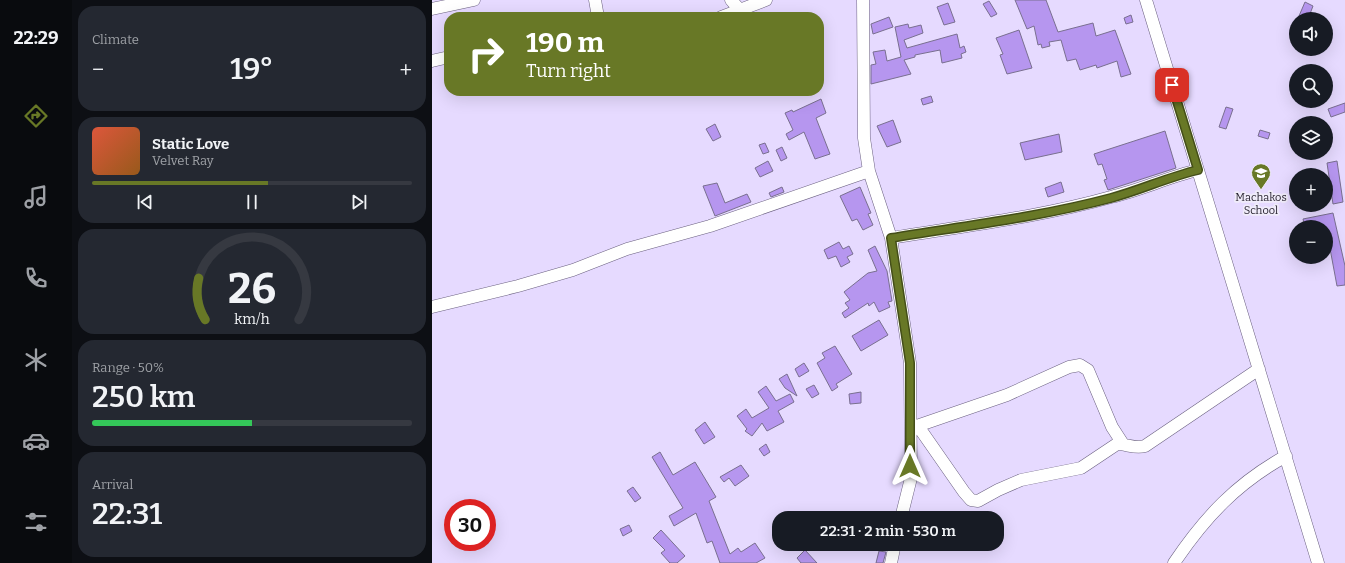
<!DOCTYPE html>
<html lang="en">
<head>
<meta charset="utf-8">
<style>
  :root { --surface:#171b24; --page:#242831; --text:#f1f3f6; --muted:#9ea1a6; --line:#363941; --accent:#687826 }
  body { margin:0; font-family:Bitter,serif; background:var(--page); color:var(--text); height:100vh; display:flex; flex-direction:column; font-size:15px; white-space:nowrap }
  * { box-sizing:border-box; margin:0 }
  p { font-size:13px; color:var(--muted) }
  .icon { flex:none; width:22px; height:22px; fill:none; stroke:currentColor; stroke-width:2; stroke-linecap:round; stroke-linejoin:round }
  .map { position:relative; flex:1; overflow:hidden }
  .drawer { display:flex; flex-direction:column; gap:6px; padding:6px; background:#0d0f14; width:360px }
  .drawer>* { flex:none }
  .guide { position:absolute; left:12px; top:12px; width:380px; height:84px; border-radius:16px; box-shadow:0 4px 16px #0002; background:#687826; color:#fff; overflow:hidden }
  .buttons { position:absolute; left:857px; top:12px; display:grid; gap:8px }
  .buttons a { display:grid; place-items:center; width:44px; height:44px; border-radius:50%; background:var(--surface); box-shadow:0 4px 16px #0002; font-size:20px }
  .speed { position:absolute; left:12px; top:499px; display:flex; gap:8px; font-size:20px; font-weight:700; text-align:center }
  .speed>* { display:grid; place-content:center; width:52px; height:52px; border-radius:50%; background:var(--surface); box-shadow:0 4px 16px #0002; line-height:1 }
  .speed .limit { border:6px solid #d22; background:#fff; color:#111 }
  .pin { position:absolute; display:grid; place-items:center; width:34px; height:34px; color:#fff; margin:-17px; border-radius:8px; box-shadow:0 2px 6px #0006 }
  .me { position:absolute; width:44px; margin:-22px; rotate:0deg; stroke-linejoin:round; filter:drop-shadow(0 0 3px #0008) }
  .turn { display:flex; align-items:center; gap:14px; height:84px; padding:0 16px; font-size:18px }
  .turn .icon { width:52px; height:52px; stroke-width:2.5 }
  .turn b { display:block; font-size:28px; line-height:34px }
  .big { font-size:30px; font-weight:600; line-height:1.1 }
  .drawer .widget { flex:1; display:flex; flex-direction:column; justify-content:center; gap:6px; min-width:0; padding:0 14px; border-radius:16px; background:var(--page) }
  .drawer .dial { align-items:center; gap:0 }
  .dial svg { height:104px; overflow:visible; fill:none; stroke:var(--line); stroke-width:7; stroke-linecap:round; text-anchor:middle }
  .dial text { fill:var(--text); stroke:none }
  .song { display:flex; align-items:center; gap:12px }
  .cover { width:48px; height:48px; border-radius:6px; background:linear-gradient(135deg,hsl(10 70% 55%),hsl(30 70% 35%)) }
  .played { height:4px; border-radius:2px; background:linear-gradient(90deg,var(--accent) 55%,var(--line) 55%) }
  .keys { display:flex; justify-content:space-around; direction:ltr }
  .heat { display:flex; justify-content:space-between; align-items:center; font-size:22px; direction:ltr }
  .charge { height:6px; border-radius:3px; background:linear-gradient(90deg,#34c759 50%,var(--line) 0) }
  .trip { position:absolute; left:340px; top:511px; width:232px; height:40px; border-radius:16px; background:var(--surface); box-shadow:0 4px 16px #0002; font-weight:600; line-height:40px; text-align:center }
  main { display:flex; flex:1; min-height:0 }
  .tabs { display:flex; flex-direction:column; width:72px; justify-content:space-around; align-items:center; background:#090b0e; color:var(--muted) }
  .tabs .icon { width:28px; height:28px }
  .tabs .on { color:var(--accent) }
  .tabs b { font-size:18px; color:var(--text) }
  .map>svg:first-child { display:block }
  .building { fill:#b696ef; stroke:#796f8f }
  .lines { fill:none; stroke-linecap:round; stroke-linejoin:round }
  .minor-casing { stroke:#6b6180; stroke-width:13 }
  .minor { stroke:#fff; stroke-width:12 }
  .route-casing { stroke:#444e19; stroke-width:10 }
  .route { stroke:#687826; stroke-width:7 }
  .labels { text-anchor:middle; stroke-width:3.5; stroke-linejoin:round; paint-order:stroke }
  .poi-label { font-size:11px; fill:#241f2c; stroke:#f0ecfa }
</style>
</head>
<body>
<main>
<nav class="tabs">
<b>22:29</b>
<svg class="icon on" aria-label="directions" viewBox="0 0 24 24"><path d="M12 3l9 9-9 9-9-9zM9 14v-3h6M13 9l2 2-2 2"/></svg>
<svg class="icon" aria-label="music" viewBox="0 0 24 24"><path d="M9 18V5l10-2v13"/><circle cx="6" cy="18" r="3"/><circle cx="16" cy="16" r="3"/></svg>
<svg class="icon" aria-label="phone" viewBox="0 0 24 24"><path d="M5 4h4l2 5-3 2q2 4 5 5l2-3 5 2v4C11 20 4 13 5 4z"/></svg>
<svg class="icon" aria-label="climate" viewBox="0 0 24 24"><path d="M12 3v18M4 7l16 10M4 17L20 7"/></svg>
<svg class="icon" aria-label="car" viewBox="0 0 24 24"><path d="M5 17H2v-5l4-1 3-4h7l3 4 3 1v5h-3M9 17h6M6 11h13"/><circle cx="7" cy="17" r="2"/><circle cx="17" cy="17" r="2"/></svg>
<svg class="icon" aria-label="filters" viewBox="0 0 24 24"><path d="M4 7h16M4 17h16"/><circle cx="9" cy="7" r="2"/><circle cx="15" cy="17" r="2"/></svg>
</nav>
<section class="drawer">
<div class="widget"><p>Climate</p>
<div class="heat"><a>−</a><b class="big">19°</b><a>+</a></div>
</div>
<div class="widget">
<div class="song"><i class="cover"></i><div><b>Static Love</b><p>Velvet Ray</p></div></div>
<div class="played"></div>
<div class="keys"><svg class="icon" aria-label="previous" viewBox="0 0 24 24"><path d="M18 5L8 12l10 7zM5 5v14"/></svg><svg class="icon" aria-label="pause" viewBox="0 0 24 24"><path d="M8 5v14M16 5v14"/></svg><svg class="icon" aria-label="next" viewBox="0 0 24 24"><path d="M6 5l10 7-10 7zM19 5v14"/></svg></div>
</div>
<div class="widget dial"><svg viewBox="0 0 100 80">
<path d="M14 69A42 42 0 1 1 86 69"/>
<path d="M14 69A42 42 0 0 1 9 37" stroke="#687826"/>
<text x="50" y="56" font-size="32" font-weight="700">26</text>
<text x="50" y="72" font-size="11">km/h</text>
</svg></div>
<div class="widget"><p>Range · 50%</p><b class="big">250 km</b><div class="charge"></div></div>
<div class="widget"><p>Arrival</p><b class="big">22:31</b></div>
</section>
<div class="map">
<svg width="913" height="563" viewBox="0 0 913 563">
  <rect width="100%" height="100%" fill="#e6daff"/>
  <path class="building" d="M583 0H614L626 32 661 23 664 36 683 30 699 74 689 77 685 61 665 68 664 65 648 70 644 59 635 61 629 40 617 42 618 46 610 48 609 44 606 45 602 26 595 29Z
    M557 1 565 14 559 17 551 4Z
    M873 2 881 6 876 19 867 16Z
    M516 3 523 22 512 25 505 7Z
    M699 15 701 22 694 24 692 18Z
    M457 17 461 27 441 34 439 24Z
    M476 24 477 28 489 25 491 33 472 40 475 48 525 34 528 48 532 46 534 52 529 54 530 58 510 63 508 50 483 55V57L472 60 479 74 439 84V65L444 64 441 52 453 50 455 61 469 57 463 27Z
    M587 30 600 68 575 74 568 55 571 54 564 38Z
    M499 96 501 102 491 105 489 99Z
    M389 99 394 113 384 118 398 154 383 159 372 132 357 140 354 134 361 130 353 113 360 110 361 112Z
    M913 103V112L899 117 896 109Z
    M794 107 801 109 794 129 787 127Z
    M461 120 469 142 455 147 445 126Z
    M283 124 289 137 281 141 274 129Z
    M828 130 838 133 836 139 826 136Z
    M733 131 744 168 676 190 672 180 675 179 670 164 666 165 662 154Z
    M627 134 630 152 593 160 588 143Z
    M333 143 337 152 331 154 327 145Z
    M350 147 355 158 349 161 344 150Z
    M336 161 341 171 328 177 323 168Z
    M905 161 911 202 901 204 895 163Z
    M629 182 632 192 616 197 613 188Z
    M285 183 293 203 315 194 319 202 283 216 271 186Z
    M350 187 352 192 339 197 337 193Z
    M428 187 439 213 436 214 441 225 431 230 425 219 420 221 408 196Z
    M901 213 913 266V285L905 286 894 227H873L871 219Z
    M407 242 411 249 417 246 421 254 415 257 418 262 409 267 404 256 396 259 392 250Z
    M443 246 455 271 460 301 456 302 458 307 447 312 442 302 437 306 436 303 413 318 410 313 417 308 413 303 418 300 412 292 436 273 445 271 436 250Z
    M447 320 456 335 429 351 420 336Z
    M403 346 420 374 404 384 406 387 400 391 385 363 393 358 390 353Z
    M372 363 377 371 367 377 363 369Z
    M355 374 365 396 353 388 347 379Z
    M382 385 387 394 380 398 374 389Z
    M334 386 344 401 358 394 362 402 346 411 352 422 335 431 330 423 320 436 313 431 315 429 305 416 314 409 320 418 337 408 326 392Z
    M429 392V403L418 404 417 394Z
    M273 422 283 437 272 444 263 430Z
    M334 444 338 452 332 456 327 449Z
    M228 452 241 475 263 462 284 497 277 501 298 554 306 548 309 552 323 543 333 558 324 563H288L280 541 275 543 264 513 242 526 237 516 251 508 220 457Z
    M309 465 317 476 303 486 297 478 292 482 288 477Z
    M201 487 209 498 203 502 195 491Z
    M197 525 200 531 191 536 188 529Z
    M229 530 253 556 245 563H238L229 553 233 550 221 538Z
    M373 550 385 563H369L365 558Z
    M447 551 454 552 451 563H444Z"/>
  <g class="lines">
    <defs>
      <path id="minor" d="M163 0 166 17
        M299 0 308 10
        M431 0 432 138 437 171 459 238 478 363 479 478 469 518
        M714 0 886 563
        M0 9 42 0
        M289 17 334 0
        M0 61 17 57
        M459 238C532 226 608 217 679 197 709 190 736 177 766 170
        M0 307 86 286 141 270 195 249 278 226 437 171
        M486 426 532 492 539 500 546 501 566 490 589 480 649 468 685 444C695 444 703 449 713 446L827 369
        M479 428 575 395 637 367 648 365 656 370 680 427 691 444
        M459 563 463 544
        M742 563C773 517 805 483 854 456"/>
    </defs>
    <use href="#minor" class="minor-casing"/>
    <use href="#minor" class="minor"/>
  </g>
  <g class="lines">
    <defs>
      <path id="route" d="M478 466V363L459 238C532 226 608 217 679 198 709 190 736 177 766 170L740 85"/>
    </defs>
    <use href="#route" class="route-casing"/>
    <use href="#route" class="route"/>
  </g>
  <defs>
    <symbol id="school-pin" viewBox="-11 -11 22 30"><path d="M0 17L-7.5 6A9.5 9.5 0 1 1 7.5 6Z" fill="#687826" stroke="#f0ecfa"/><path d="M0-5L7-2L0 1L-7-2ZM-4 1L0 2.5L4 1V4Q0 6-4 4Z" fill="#fff"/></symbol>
  </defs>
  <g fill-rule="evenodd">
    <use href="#school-pin" x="818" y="162" width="22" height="30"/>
  </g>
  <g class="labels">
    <g class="poi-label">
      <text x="829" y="201">Machakos<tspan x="829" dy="13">School</tspan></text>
    </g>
  </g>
</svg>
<div class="buttons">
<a><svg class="icon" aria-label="sound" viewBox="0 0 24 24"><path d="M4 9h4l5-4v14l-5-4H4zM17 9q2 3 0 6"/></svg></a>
<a><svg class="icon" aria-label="search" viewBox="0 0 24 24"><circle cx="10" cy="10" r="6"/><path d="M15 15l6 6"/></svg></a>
<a><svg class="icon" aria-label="layers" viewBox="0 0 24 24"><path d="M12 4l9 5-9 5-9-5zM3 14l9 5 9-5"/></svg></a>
<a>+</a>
<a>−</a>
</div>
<div class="speed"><div class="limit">30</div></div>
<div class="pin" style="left:740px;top:85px;background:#d93025"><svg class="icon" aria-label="arrive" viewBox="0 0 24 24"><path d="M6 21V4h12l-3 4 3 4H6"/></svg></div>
<svg class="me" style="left:478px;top:466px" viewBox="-20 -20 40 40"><path d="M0-17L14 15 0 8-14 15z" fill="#687826" stroke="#fff" stroke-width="4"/></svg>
<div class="trip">22:31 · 2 min · 530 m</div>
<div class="guide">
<div class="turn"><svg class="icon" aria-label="right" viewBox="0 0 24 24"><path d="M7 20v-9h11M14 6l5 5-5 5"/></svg><div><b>190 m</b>Turn right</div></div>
</div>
</div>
</main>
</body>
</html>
